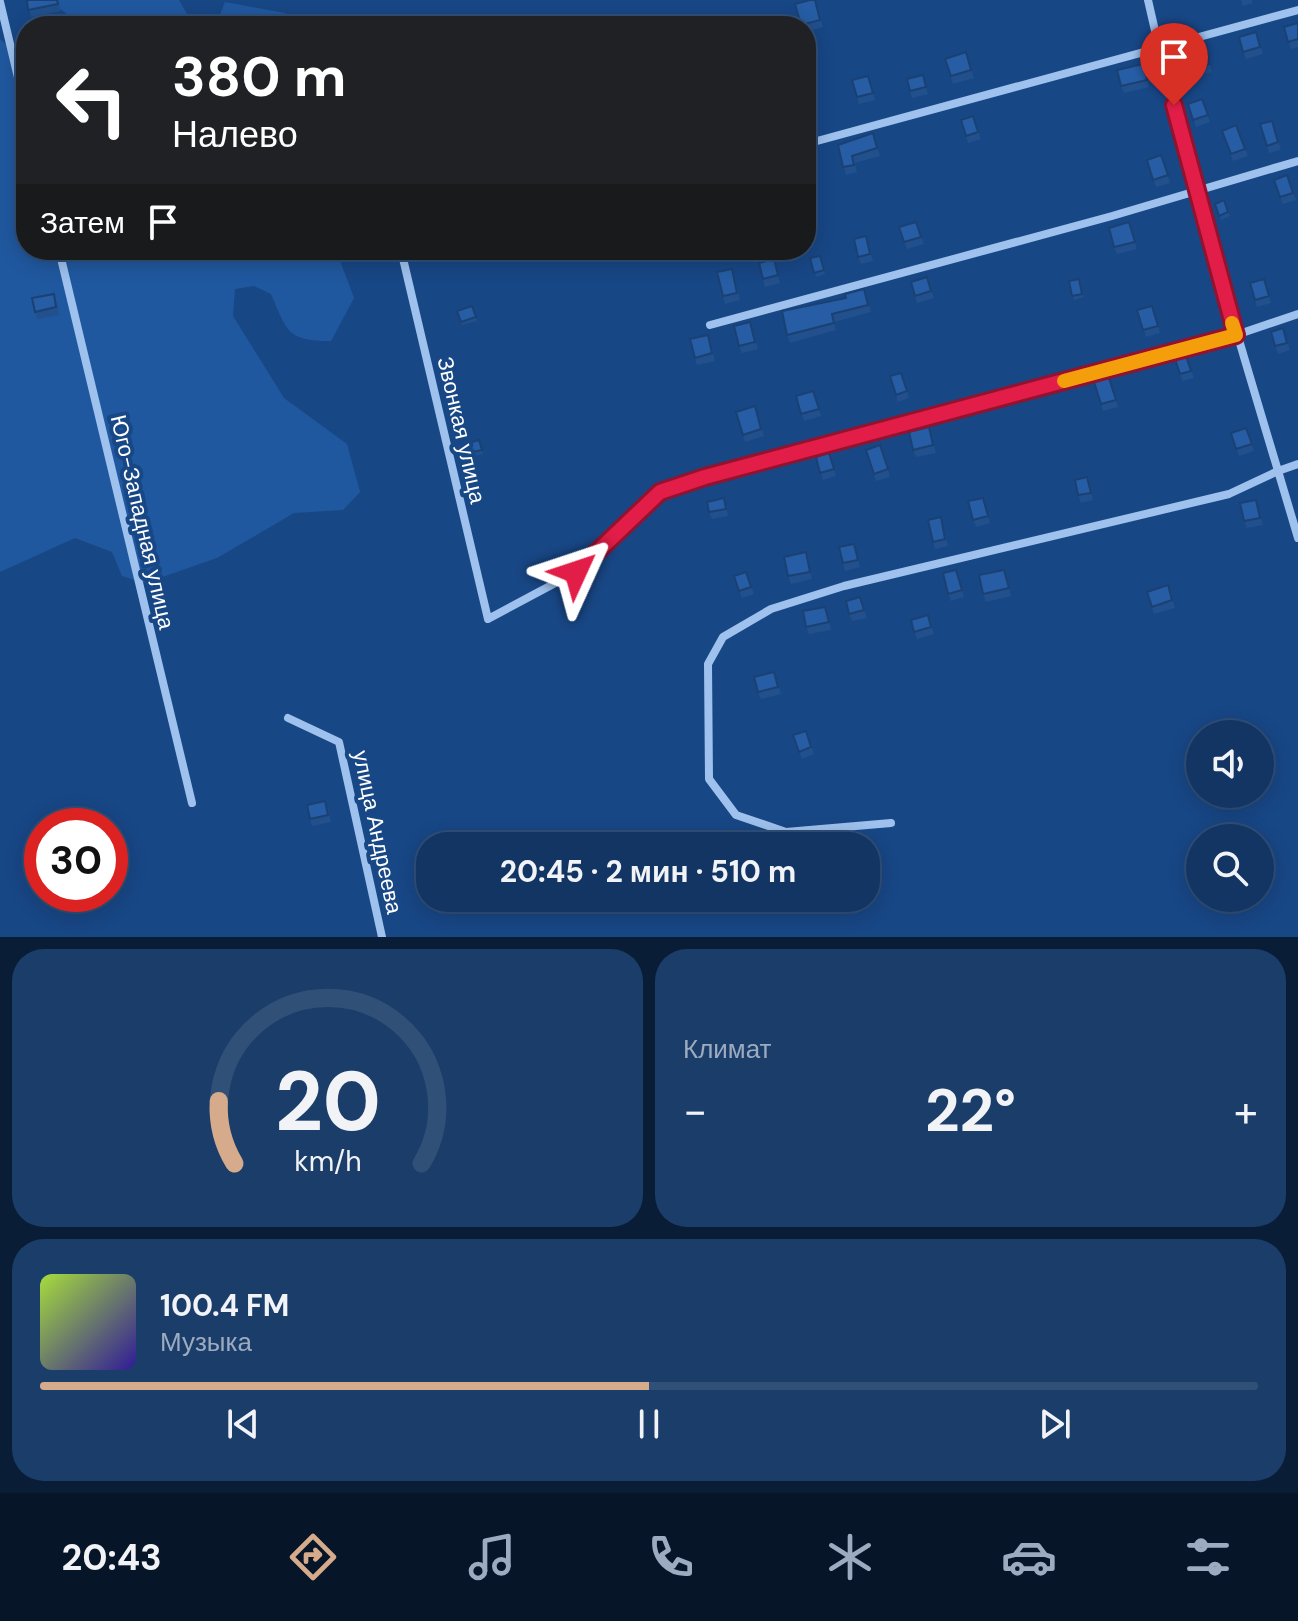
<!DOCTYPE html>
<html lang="ru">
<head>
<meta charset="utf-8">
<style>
  :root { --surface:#123564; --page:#1b3d6a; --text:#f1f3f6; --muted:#9cabbf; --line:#315078; --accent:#d6ab8b }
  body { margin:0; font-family:"DM Sans",sans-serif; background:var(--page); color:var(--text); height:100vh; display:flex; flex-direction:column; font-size:30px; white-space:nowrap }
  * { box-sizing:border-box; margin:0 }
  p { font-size:26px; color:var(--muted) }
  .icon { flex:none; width:44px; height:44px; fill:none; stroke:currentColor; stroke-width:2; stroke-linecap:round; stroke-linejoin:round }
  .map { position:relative; height:937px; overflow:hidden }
  .side { display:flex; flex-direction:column; gap:12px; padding:12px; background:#0a1d37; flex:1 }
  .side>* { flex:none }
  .top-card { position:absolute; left:16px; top:16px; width:800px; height:244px; border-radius:32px; box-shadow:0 4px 20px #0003,0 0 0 2px var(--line); background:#202124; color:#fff; overflow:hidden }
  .tools { position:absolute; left:1186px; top:720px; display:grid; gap:16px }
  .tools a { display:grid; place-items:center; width:88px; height:88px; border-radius:50%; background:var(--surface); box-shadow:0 4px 20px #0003,0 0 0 2px var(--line); font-size:40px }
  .speed { position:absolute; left:24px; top:808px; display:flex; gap:16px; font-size:40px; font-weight:700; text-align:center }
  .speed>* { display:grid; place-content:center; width:104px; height:104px; border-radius:50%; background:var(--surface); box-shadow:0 4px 20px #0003,0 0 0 2px var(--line); line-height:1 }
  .speed .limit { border:12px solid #d22; background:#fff; color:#111 }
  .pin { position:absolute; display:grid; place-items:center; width:68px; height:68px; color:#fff; margin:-82px -34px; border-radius:50% 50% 50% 0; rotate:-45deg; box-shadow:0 0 8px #0007 }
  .pin .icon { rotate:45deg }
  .me { position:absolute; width:88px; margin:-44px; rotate:48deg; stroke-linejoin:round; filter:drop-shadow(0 0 6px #0008) }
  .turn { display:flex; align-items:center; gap:28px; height:168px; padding:0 24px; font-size:36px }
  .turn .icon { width:104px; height:104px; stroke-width:2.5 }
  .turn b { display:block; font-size:56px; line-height:68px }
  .then { display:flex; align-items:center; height:76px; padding:0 24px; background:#0003; gap:16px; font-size:30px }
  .big { font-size:60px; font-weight:700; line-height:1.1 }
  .side .widget { flex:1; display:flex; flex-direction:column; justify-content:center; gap:12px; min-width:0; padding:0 28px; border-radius:32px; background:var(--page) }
  .side .dial { align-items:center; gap:0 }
  .dial svg { height:208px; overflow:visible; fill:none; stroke:var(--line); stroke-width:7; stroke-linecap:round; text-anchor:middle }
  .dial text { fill:var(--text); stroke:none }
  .song { display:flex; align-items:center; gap:24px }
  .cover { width:96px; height:96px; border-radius:12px; background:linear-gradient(135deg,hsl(80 70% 55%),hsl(250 70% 35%)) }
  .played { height:8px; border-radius:4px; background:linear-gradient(90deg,var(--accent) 50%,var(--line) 50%) }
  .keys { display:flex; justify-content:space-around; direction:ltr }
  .heat { display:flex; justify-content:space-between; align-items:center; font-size:44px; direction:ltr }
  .side .tiles { flex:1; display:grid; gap:12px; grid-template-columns:1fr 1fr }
  .widget:last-child { grid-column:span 2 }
  .trip { position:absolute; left:416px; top:832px; width:464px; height:80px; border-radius:32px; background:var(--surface); box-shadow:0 4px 20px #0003,0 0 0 2px var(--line); font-weight:700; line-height:80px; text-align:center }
  .menu { display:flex; height:128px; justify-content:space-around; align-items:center; background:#071528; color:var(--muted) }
  .menu .icon { width:56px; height:56px }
  .menu .active { color:var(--accent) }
  .menu b { font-size:36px; color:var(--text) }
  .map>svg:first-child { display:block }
  .green { fill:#20589f }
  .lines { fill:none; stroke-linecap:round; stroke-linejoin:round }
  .street { stroke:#9ec1ed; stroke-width:8 }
  .wall { fill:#21508d }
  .building { fill:#265da4; stroke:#1b4173; stroke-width:2 }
  .route-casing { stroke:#92132f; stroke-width:20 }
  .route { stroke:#e11d48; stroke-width:14 }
  .slow { stroke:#f59e0b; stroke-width:14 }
  .labels { text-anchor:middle; stroke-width:8; stroke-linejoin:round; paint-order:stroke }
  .street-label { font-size:22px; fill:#fff; stroke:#184786 }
</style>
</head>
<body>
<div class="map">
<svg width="1298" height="937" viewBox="0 0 1298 937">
  <rect width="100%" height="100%" fill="#184786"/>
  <path class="green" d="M48 0H179L194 26 216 25 225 2 285 13 298 26H77L75 20Z
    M0 39 26 62V250H336L354 298 331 341C287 341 287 331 271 294L254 286 235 289 233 316 284 398 347 444 360 492 343 510 294 513 217 558 145 583 122 576 112 552 75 538 0 572Z"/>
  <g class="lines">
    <path class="street" d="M1148 0C1189 182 1245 359 1298 538
      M0 2 26 111
      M806 144 1298 10
      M59 250 192 803
      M401 250 488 619 576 572 660 492 705 477 1236 335 1298 314
      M710 325 1112 216 1298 161
      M288 718 339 742 382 937
      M891 823 786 832 736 815 709 779 708 664 723 637 771 609 844 586 1229 494 1278 471 1298 464"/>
  </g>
  <path class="wall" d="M27 0H58L61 11 31 17Z
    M1241 0H1252L1253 3 1243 6Z
    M795 4 817 6 823 27 806 32V26H801Z
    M1298 24V47L1291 49 1284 27Z
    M1256 32 1263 54 1246 59 1239 37Z
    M1205 46 1212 72 1196 76 1194 68Z
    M966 52 974 78 953 84 945 59Z
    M1143 64 1149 87 1124 93 1121 86Z
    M923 75 928 94 912 98 910 91Z
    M871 83 875 100 859 104 857 97Z
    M1202 99 1210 122 1196 127 1188 104Z
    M973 116 981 139 968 143 961 120Z
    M1272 121 1281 150 1269 153 1260 124Z
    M1236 125 1248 156 1233 161 1222 131Z
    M873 133 880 156 855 163 857 172 846 175 838 145Z
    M1161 155 1170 183 1156 187 1147 160Z
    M1287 175 1296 200 1283 204 1280 197Z
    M1224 200 1230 216 1221 220 1215 204Z
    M916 222 924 244 907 249 899 227Z
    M1129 222 1137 249 1117 254 1114 247Z
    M868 243 873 261 861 264 858 257Z
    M820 256 825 274 816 277 810 258Z
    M776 267 780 283 765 287 763 279Z
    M732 269 740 300 725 304 723 296Z
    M927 277 934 298 917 303 915 296Z
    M1079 279 1084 297 1074 300 1069 281Z
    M1264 279 1271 303 1257 307 1250 283Z
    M864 289 871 312 834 322 836 330 790 343 787 335 846 298Z
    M57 302 59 315 37 319 35 312Z
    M472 306 477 321 462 325 457 311Z
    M1152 306 1160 333 1146 337 1137 310Z
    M1283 328 1290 350 1278 354 1271 332Z
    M753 330 758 349 742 353 739 346Z
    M708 335 715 361 697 365 695 358Z
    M1186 356 1194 378 1182 381 1180 374Z
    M901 373 909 398 898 402 890 376Z
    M1109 378 1118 407 1103 411 1094 382Z
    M813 391 821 416 804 421 796 396Z
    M757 414 764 436 745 442 743 435Z
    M929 427 936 453 916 457 913 450Z
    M1246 428 1254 451 1239 456 1231 433Z
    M479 440 483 454 469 457 465 444Z
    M880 445 890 477 876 481 866 450Z
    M829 453 836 476 823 480 816 457Z
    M1089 484 1093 500 1081 503 1078 495Z
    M983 498 990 523 976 527 973 520Z
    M1256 500 1263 525 1247 528 1244 521Z
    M726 505 728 516 712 519 709 512Z
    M941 517 948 546 935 549 933 542Z
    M856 551 860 567 845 571 843 563Z
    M806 552 812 579 791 584 788 576Z
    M956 570 964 597 951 601 948 594Z
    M746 572 754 594 742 598 734 576Z
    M1007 577 1011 596 986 602 983 594Z
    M1168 585 1175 608 1154 614 1147 592Z
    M863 604 867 618 852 621 849 614Z
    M828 614 831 630 809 634 806 627Z
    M928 615 934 634 917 639 911 620Z
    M777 679 781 694 761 699 758 692Z
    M806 731 814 754 802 759 793 735Z
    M328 808 331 822 312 826 310 819Z"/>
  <path class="building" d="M27 0H57L58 4 28 10Z
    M810 0H815L820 20 801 25 795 4Z
    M1298 23V39L1288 42 1284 27Z
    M1256 32 1260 47 1243 52 1239 37Z
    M1205 46 1209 64 1194 68 1189 50Z
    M966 52 971 70 951 76 945 59Z
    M1143 64 1147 80 1121 86 1117 70Z
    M923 75 926 87 910 91 907 79Z
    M868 76 873 93 857 97 852 80Z
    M1202 99 1208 115 1193 120 1188 104Z
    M973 116 978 132 966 136 961 120Z
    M1272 121 1278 142 1267 146 1260 124Z
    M1236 125 1245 149 1231 154 1222 131Z
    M873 133 877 148 852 156 854 165 843 167 838 145Z
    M1161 155 1168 175 1153 180 1147 160Z
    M1287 175 1293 193 1280 197 1274 180Z
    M1224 200 1228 212 1219 216 1215 204Z
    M916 222 921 237 904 242 899 227Z
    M1129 222 1135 242 1114 247 1109 228Z
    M866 236 870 254 858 257 854 239Z
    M820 256 824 270 814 273 810 258Z
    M774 259 778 275 763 279 759 263Z
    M732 269 737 293 723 296 717 272Z
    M927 277 931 291 915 296 911 282Z
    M1079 279 1082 294 1072 296 1069 281Z
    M1264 279 1269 296 1255 300 1250 283Z
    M864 289 868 305 832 314 834 323 787 335 782 311 846 298 845 294Z
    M54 294 56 307 35 312 32 298Z
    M472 306 476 317 461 322 457 311Z
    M1152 306 1158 326 1143 330 1137 310Z
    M750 322 755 342 739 346 734 326Z
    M1283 328 1287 343 1275 346 1271 332Z
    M708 335 712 353 695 358 690 339Z
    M1186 356 1191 371 1180 374 1175 359Z
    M901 373 907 391 896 395 890 376Z
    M1109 378 1116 400 1101 404 1094 382Z
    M813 391 819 409 801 414 796 396Z
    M755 406 761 429 743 435 736 412Z
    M929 427 933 445 913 450 909 432Z
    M1246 428 1252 444 1236 449 1231 433Z
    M479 440 482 450 467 453 465 444Z
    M880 445 888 469 874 474 866 450Z
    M829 453 834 469 820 473 816 457Z
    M1087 477 1091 493 1078 495 1075 480Z
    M724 498 726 509 709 512 707 502Z
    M983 498 988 516 973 520 968 501Z
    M1256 500 1260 518 1244 521 1240 503Z
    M941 517 945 539 933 542 928 520Z
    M854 544 858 560 843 563 839 547Z
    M806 552 810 572 788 576 784 557Z
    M956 570 962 590 948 594 943 573Z
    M1004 570 1009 588 983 594 979 575Z
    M746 572 751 587 739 591 734 576Z
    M1168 585 1172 600 1152 607 1147 592Z
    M860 597 864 610 849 614 846 601Z
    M825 607 829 622 806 627 803 611Z
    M928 615 931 627 914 632 911 620Z
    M774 672 778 687 758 692 754 677Z
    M806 731 811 747 799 752 793 735Z
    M325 801 328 815 310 819 307 805Z"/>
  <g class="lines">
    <defs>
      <path id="route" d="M576 572 660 492 705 477 1236 335 1174 105"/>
    </defs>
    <use href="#route" class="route-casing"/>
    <use href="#route" class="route"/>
    <path class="slow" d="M1064 381 1236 335 1232 323"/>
  </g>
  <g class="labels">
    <g class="street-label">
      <text transform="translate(462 430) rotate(77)" y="8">Звонкая улица</text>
      <text transform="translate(143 522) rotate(77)" y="8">Юго-Западная улица</text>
      <text transform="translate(378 832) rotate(78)" y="8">улица Андреева</text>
    </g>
  </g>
</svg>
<div class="tools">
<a><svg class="icon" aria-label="sound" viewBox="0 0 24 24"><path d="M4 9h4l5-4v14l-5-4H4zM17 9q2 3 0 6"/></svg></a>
<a><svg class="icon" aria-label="search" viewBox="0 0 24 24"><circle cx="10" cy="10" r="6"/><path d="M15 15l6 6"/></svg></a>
</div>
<div class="speed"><div class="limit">30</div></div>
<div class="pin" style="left:1174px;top:105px;background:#d93025"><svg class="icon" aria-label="arrive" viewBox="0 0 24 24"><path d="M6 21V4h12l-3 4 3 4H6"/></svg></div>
<svg class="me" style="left:576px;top:572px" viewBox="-20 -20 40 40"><path d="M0-17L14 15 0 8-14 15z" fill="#e11d48" stroke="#fff" stroke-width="4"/></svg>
<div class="trip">20:45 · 2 мин · 510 m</div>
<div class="top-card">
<div class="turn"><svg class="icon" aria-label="left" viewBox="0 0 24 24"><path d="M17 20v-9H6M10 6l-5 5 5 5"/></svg><div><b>380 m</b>Налево</div></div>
<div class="then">Затем<svg class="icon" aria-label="arrive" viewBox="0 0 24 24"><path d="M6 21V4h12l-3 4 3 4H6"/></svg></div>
</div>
</div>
<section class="side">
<div class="tiles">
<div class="widget dial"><svg viewBox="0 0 100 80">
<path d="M14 69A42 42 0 1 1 86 69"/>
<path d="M14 69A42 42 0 0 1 8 45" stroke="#d6ab8b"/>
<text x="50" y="56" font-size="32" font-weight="700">20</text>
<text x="50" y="72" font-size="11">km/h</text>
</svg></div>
<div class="widget"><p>Климат</p>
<div class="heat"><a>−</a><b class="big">22°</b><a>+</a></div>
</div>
<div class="widget">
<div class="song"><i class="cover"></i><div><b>100.4 FM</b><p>Музыка</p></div></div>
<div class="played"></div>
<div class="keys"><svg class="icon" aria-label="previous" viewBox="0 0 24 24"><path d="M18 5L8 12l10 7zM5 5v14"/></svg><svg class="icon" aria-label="pause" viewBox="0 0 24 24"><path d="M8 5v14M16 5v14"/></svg><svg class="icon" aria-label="next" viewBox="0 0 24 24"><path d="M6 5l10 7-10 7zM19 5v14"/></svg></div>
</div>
</div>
</section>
<nav class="menu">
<b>20:43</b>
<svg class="icon active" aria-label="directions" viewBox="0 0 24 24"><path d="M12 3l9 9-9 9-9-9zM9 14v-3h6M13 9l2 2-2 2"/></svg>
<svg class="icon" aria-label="music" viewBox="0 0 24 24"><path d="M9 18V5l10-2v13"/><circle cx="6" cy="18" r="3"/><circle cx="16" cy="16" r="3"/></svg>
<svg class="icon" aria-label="phone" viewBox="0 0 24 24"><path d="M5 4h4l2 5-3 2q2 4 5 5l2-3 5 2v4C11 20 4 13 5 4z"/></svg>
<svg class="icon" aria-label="climate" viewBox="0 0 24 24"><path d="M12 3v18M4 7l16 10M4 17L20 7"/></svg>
<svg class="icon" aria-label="car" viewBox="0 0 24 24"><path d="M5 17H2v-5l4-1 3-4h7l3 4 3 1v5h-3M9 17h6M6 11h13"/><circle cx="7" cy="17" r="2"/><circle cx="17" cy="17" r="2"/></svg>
<svg class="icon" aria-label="filters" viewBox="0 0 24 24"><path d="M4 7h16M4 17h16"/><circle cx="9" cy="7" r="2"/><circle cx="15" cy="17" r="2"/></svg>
</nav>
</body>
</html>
